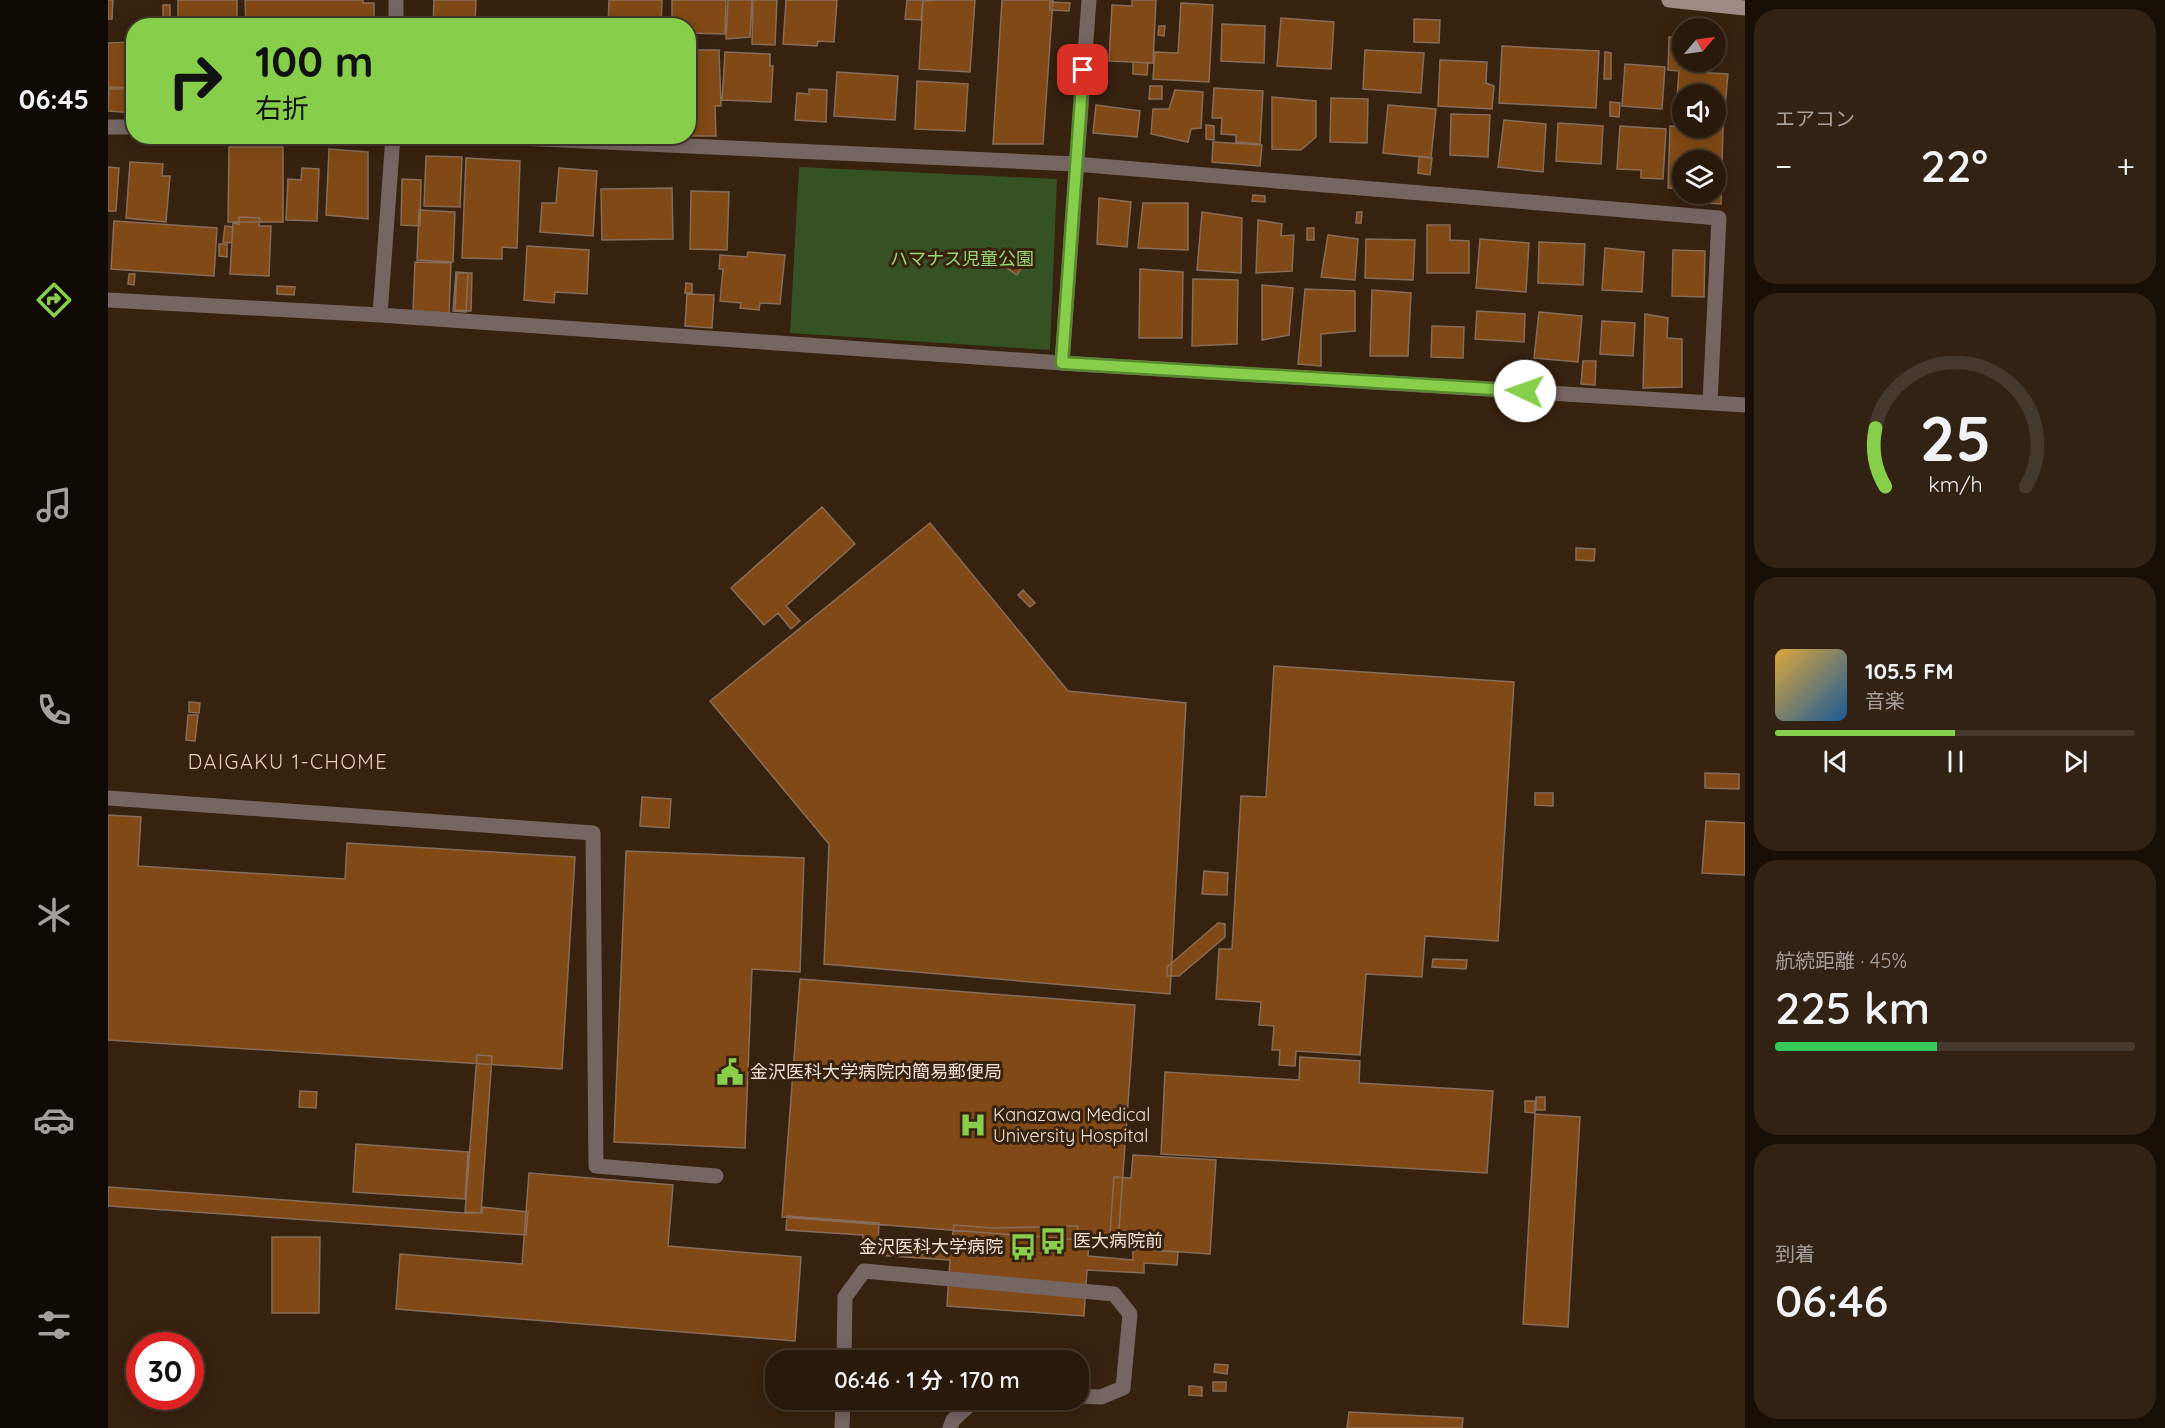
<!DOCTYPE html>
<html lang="ja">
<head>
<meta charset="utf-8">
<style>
  :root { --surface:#29190b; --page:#312214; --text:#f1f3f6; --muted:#a5a09d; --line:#45382c; --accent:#87cf4a }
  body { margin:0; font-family:Quicksand,"Noto Sans JP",sans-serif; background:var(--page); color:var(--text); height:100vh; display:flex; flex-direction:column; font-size:22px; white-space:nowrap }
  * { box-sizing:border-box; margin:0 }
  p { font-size:20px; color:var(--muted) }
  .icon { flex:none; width:33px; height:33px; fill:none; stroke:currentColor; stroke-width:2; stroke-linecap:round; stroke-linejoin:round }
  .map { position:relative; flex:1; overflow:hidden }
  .details { display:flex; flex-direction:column; gap:9px; padding:9px; background:#170e06; width:420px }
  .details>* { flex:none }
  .hud { position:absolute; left:18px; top:18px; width:570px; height:126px; border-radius:24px; box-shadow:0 3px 15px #0003,0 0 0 2px var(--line); background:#87cf4a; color:#111; overflow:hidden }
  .needle { width:39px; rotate:61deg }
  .controls { position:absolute; left:1564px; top:18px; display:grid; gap:12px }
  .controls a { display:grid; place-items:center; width:54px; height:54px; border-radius:50%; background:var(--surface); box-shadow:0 3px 15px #0003,0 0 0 2px var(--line); font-size:30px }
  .speed { position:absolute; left:18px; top:1332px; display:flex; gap:12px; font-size:30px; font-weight:700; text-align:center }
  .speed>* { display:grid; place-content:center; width:78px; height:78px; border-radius:50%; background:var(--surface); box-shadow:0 3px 15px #0003,0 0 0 2px var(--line); line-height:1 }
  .speed .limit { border:9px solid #d22; background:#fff; color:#111 }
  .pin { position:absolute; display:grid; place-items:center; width:51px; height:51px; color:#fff; margin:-26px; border-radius:12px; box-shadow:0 3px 9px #0006 }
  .me { position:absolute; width:66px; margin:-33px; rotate:273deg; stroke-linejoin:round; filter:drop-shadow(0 0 4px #0008) }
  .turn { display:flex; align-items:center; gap:21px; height:126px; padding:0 30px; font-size:27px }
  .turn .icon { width:78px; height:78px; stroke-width:2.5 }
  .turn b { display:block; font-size:42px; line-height:51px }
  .big { font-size:45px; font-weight:600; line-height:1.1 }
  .details .tile { flex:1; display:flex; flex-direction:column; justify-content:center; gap:9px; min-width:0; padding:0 21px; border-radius:24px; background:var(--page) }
  .details .dial { align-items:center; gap:0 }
  .dial svg { height:156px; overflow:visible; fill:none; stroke:var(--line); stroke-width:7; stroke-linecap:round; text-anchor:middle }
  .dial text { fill:var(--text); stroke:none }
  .song { display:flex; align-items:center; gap:18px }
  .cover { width:72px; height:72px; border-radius:9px; background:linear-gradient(135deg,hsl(40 70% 55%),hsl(210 70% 35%)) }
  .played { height:6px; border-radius:3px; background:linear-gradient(90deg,var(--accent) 50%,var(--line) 50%) }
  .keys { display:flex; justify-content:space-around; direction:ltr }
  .heat { display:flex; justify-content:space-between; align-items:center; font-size:33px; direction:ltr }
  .charge { height:9px; border-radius:4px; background:linear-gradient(90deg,#34c759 45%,var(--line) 0) }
  .trip { position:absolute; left:657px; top:1350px; width:324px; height:60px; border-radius:24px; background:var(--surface); box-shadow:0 3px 15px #0003,0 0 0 2px var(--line); font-weight:600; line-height:60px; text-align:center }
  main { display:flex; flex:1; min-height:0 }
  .tab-bar { display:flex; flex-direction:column; width:108px; justify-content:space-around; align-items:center; background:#100a04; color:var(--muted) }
  .tab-bar .icon { width:42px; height:42px }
  .tab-bar .selected { color:var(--accent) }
  .tab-bar b { font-size:27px; color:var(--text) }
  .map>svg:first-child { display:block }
  .green { fill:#355224 }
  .building { fill:#814915; stroke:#876d59; stroke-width:1.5 }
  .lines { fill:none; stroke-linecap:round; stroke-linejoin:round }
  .lane { stroke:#756663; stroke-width:15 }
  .street { stroke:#756663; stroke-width:15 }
  .secondary { stroke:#a18985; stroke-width:15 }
  .route-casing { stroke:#588730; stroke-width:15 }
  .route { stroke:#87cf4a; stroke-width:10 }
  .labels { text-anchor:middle; stroke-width:6; stroke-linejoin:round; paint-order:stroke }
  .park-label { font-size:18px; fill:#96d86f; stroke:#37210f }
  .poi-label { font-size:18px; fill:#efe0d5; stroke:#37210f; text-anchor:start }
  .neighbourhood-label { font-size:20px; letter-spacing:1.5px; fill:#ecceb8; stroke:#37210f }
</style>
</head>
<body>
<main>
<nav class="tab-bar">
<b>06:45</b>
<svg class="icon selected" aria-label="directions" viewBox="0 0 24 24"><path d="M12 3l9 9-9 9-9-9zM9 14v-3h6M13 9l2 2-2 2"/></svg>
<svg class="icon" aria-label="music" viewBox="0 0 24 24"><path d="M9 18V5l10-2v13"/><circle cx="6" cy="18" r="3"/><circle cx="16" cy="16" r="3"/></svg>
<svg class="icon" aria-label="phone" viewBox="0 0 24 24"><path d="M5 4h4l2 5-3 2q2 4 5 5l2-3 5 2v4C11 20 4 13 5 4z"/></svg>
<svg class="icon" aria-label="climate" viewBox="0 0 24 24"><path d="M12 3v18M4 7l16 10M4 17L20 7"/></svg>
<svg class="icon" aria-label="car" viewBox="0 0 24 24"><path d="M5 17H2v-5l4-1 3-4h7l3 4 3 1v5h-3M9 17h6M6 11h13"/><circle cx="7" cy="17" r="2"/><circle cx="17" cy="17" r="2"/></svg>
<svg class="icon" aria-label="filters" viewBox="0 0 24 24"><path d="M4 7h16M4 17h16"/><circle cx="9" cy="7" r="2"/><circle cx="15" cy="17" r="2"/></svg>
</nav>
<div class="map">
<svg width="1637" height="1428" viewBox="0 0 1637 1428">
  <rect width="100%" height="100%" fill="#37210f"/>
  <path class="green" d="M691 167 949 179 942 350 682 333Z"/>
  <path class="building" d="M0 0H5L4 19H0Z
    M70 0H129V26H70Z
    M137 0H255V3H266V26H138Z
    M326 0H368L367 26H325Z
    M501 0H554L553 26H500Z
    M564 0H618L617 34 580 33V26H564Z
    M620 0H644L642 37 618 39Z
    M645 0H669L667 45 644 44Z
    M678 0H729L726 42 710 41 709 46 675 44Z
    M799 0H815L813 20 797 19Z
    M833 0H867L862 72 811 69 815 1Z
    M894 0H945L935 144H885Z
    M1024 0H1048L1045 63 1001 61 1004 5 1024 6Z
    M942 2 962 3 961 11 942 10Z
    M1073 3 1105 5 1101 82 1045 79 1047 52 1070 53Z
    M55 5H62V20H55Z
    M1173 18 1226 22 1223 69 1169 66Z
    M1306 19 1332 20 1331 43 1306 42Z
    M1114 24 1157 26 1156 63 1113 61Z
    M1051 26H1057L1056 36 1050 35Z
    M1561 37 1575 38V62H1588L1587 72 1620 74 1615 128 1608 127V94H1575V125L1567 124 1571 71 1560 70Z
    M26 42V89H0V43Z
    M1394 46 1491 51 1488 108 1391 103Z
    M580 50H611L613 106H607L608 136H583Z
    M1257 50 1316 53 1313 93 1255 89Z
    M617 52 662 54V66H665L663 102 614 100Z
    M1497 52 1503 53V79H1496Z
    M1332 60 1379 62 1378 83 1386 86 1384 109 1330 106Z
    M1025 62 1040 63 1039 75 1025 74Z
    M1517 64 1557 67 1554 109 1514 106Z
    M729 72 790 76 787 120 726 116Z
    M809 81 860 84 857 131 807 129Z
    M1042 86H1054V99H1041Z
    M1 87 26 88V113L0 111Z
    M1106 88 1155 91 1152 144 1128 142V135L1113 134 1114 118H1104Z
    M701 89 719 90 718 122 687 120 689 93 701 94Z
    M1067 90 1095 92 1093 128 1083 129 1080 142 1043 134 1045 109H1061Z
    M1164 97 1208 101V137L1193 150 1164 149Z
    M1223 98 1260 99 1259 143 1222 142Z
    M1502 102 1512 103 1511 117 1502 116Z
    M988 105 1032 111 1029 137 985 133Z
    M1280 105 1328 109 1323 158 1275 153Z
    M1343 114 1382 115 1380 157 1342 155Z
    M1396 120 1438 124 1435 172 1390 167Z
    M1450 123 1495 126 1493 164 1448 161Z
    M1098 125 1106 126V140L1098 139Z
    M1512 126 1558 129 1555 179 1533 178V170L1509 169Z
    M1562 126 1615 128 1613 204 1582 202V194H1608V160H1575V189L1560 188Z
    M1105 142 1154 145 1152 166 1104 162Z
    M121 147H175V222H120Z
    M221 149 260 152V219L218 215Z
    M318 156 354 157 352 207 316 206Z
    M1311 156 1324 158 1322 175 1310 173Z
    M358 158 412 161 409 248 394 247V259L354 258Z
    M22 162 55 164 54 176H62L58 222 18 218Z
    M0 167 11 168 8 211H0Z
    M194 168 211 169 209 221 178 220 180 179 193 180Z
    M451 168 489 171 485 236 432 232 434 203H448Z
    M294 179 313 180 312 226 293 225Z
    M564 188 565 239 494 240 493 189Z
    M583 191 621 192 619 250 582 249Z
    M1145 195 1157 196V202L1144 201Z
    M991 198 1023 202 1019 247 989 244Z
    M1035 203H1080V250L1030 248Z
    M311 210 347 212 345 262 309 260Z
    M1094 212 1134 218 1133 273 1089 270Z
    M1249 212H1254L1253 223H1248Z
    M131 217 152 218 151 226H163L161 276 122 274 125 223 131 224Z
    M1150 220 1174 224 1173 236 1186 235 1184 271 1148 273Z
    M6 221 109 228 106 276 3 269Z
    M1319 225H1342V240L1361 241V273H1319Z
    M117 226 125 227 124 243 115 242Z
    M1199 228H1206V240H1199Z
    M1220 235 1250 239 1247 280 1213 277Z
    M1258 239 1307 240 1305 280 1257 278Z
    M1372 239 1421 243 1418 292 1368 288Z
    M1431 242 1477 244 1475 285 1430 283Z
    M111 244H119V257L111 256Z
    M419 246 481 250 479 294 447 292 446 303 416 300Z
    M1497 248 1536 252 1534 292 1494 290Z
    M1565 250 1597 251 1596 297 1564 296Z
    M640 252 677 255 672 304 652 303 651 310 632 308 633 303 612 301 615 269H611L612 255 639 257Z
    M905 254 917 263 909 275 896 266Z
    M307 262 343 263 341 313 305 311Z
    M1032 269 1075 272 1074 338H1031Z
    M348 272 360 273 358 312 345 311Z
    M349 273H364L363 311 347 310Z
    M21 274H27L26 285 20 284Z
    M1085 279 1130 280 1129 344 1084 346Z
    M578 283 584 284V293H577Z
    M1154 285 1185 288 1181 335 1154 340Z
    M169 286 187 287 186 295 169 294Z
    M1197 289 1247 291V331L1213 334V366L1190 364Z
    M1264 290 1303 293 1300 356H1262Z
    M579 294 606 295 604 328 577 326Z
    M1369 311 1417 314 1416 342 1367 339Z
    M1431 312 1474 316 1470 362 1426 358Z
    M1537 314 1560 318 1559 338 1574 339V387L1535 388Z
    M1494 321 1527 323 1525 356 1492 354Z
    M1324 326 1356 327 1355 358 1323 357Z
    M1475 361H1488L1487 385 1473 384Z
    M714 507 747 544 678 606 692 621 683 629 670 613 656 625 623 588Z
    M822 523 960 691 1078 703 1062 994 716 964 721 844 602 701Z
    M1468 548 1487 549 1486 561 1468 560Z
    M915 590 927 603 922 607 910 595Z
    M1166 666 1406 682 1390 941 1317 936 1314 977 1258 974 1252 1055 1188 1051 1187 1066 1171 1065 1172 1050H1164L1166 1026 1151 1025 1153 1002 1108 999 1111 949H1124L1133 796 1158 797Z
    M81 702 92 703 91 713 81 712Z
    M80 715H90L87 741 78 740Z
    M1597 773 1631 774V789L1597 788Z
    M1427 793H1445V806L1427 805Z
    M534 797 563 799 561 828 532 826Z
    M0 815 33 817 30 866 237 879 239 843 467 857 454 1069 0 1040Z
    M1598 821 1637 823V875L1594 873Z
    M518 851 696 858 692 972 644 969 637 1148 506 1142Z
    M1096 871 1120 873 1119 895 1094 894Z
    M1110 923 1117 924V937L1071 976H1059V967Z
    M1325 959 1359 960 1358 969 1324 967Z
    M692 979 1027 1005 1010 1243 674 1217Z
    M369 1055 384 1056 373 1213 357 1212Z
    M1192 1057 1252 1061 1251 1083 1385 1091 1379 1173 1053 1154 1057 1072 1191 1080Z
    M192 1091 209 1092 208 1108 191 1107Z
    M1428 1097H1437V1110H1428Z
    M1417 1101H1427V1113L1417 1112Z
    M1427 1114 1472 1117 1460 1327 1415 1324Z
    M248 1144 360 1152 357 1199 245 1192Z
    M1025 1155 1108 1160 1102 1254 1001 1247 1006 1177 1023 1178Z
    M421 1173 565 1185 560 1246 693 1257 687 1341 288 1309 292 1254 414 1264Z
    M0 1187 356 1213H374L375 1207 420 1212 418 1235 0 1206Z
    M679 1216 771 1223 770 1241 843 1245 846 1225 884 1228 970 1226 968 1243 981 1244 980 1256 1025 1260V1249L1070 1252 1069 1265 1036 1263V1273L979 1270 976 1316 839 1306 842 1260 754 1254 755 1235 678 1230Z
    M164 1237H212L211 1313H164Z
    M1107 1364 1120 1365 1119 1374 1106 1372Z
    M1105 1382H1118V1391H1105Z
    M1081 1386 1094 1387V1396L1081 1395Z
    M1241 1412 1355 1418 1354 1428H1239Z"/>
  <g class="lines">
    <path class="lane" d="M736 1360 737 1297 756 1271 1006 1294 1022 1314 1015 1388 993 1397 970 1396
      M734 1428 735 1400
      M842 1428 845 1420 867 1400"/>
    <path class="street" d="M288 26V0
      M0 127H26
      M366 136 967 164 1611 218 1602 402
      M0 300 272 315 954 363 1637 405
      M272 315 285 136
      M954 363 981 0
      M0 798 485 833 488 1166 608 1176"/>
    <path class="secondary" d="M1561 0 1637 8"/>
  </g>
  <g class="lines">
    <defs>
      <path id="route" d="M975 70 954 363 1417 391"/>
    </defs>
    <use href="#route" class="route-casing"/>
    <use href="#route" class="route"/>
  </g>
  <defs>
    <symbol id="civic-bare" viewBox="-9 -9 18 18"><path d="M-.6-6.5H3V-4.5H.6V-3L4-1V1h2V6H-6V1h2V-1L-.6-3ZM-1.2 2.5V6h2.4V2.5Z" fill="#87cf4a" stroke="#37210f" stroke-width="2.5" paint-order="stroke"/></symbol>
    <symbol id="hospital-bare" viewBox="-9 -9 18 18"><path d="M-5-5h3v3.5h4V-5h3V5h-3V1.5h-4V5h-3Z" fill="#87cf4a" stroke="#37210f" stroke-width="2.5" paint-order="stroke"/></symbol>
    <symbol id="bus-bare" viewBox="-9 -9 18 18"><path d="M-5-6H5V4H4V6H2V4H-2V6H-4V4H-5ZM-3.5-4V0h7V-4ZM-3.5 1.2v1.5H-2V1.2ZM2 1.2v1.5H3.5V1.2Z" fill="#87cf4a" stroke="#37210f" stroke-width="2.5" paint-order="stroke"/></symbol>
  </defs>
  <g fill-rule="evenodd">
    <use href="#civic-bare" x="603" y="1053" width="38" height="38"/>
    <use href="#hospital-bare" x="846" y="1106" width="38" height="38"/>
    <use href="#bus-bare" x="926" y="1222" width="38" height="38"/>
    <use href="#bus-bare" x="896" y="1228" width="38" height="38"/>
  </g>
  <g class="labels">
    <g class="park-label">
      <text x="854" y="265">ハマナス児童公園</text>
    </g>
    <g class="poi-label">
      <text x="642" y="1078">金沢医科大学病院内簡易郵便局</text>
      <text x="885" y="1121">Kanazawa Medical<tspan x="885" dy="21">University Hospital</tspan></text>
      <text x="965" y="1247">医大病院前</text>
      <text x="895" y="1253" text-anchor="end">金沢医科大学病院</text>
    </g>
    <g class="neighbourhood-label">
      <text x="180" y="769">DAIGAKU 1-CHOME</text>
    </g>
  </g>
</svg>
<div class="controls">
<a><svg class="needle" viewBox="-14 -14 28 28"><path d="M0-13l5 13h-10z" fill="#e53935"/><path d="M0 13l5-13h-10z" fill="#a5a09d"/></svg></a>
<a><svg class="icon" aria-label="sound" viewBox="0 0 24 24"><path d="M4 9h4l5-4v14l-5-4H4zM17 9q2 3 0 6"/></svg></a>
<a><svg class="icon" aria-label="layers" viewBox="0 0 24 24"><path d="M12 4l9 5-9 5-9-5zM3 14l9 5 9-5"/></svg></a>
</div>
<div class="speed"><div class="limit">30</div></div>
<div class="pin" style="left:975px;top:70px;background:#d93025"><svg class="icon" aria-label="arrive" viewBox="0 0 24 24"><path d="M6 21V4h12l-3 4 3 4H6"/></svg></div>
<svg class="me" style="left:1417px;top:391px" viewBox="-20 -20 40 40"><circle r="19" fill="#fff"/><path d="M0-13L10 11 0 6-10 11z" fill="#87cf4a"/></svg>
<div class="trip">06:46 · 1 分 · 170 m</div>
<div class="hud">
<div class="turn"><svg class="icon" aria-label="right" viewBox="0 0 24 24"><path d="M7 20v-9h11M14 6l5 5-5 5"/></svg><div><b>100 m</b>右折</div></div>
</div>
</div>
<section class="details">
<div class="tile"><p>エアコン</p>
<div class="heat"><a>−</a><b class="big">22°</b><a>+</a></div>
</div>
<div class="tile dial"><svg viewBox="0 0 100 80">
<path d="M14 69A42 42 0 1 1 86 69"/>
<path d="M14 69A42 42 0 0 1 9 39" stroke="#87cf4a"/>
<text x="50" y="56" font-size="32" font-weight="700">25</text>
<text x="50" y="72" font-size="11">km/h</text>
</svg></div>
<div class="tile">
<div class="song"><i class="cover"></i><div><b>105.5 FM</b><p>音楽</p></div></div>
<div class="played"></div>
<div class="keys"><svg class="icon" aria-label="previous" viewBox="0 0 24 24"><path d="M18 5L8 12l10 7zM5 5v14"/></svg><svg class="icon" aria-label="pause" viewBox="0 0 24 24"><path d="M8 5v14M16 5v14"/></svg><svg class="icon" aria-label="next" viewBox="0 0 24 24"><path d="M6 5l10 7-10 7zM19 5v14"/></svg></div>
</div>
<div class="tile"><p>航続距離 · 45%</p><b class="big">225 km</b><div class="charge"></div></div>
<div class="tile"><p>到着</p><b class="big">06:46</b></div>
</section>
</main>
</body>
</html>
